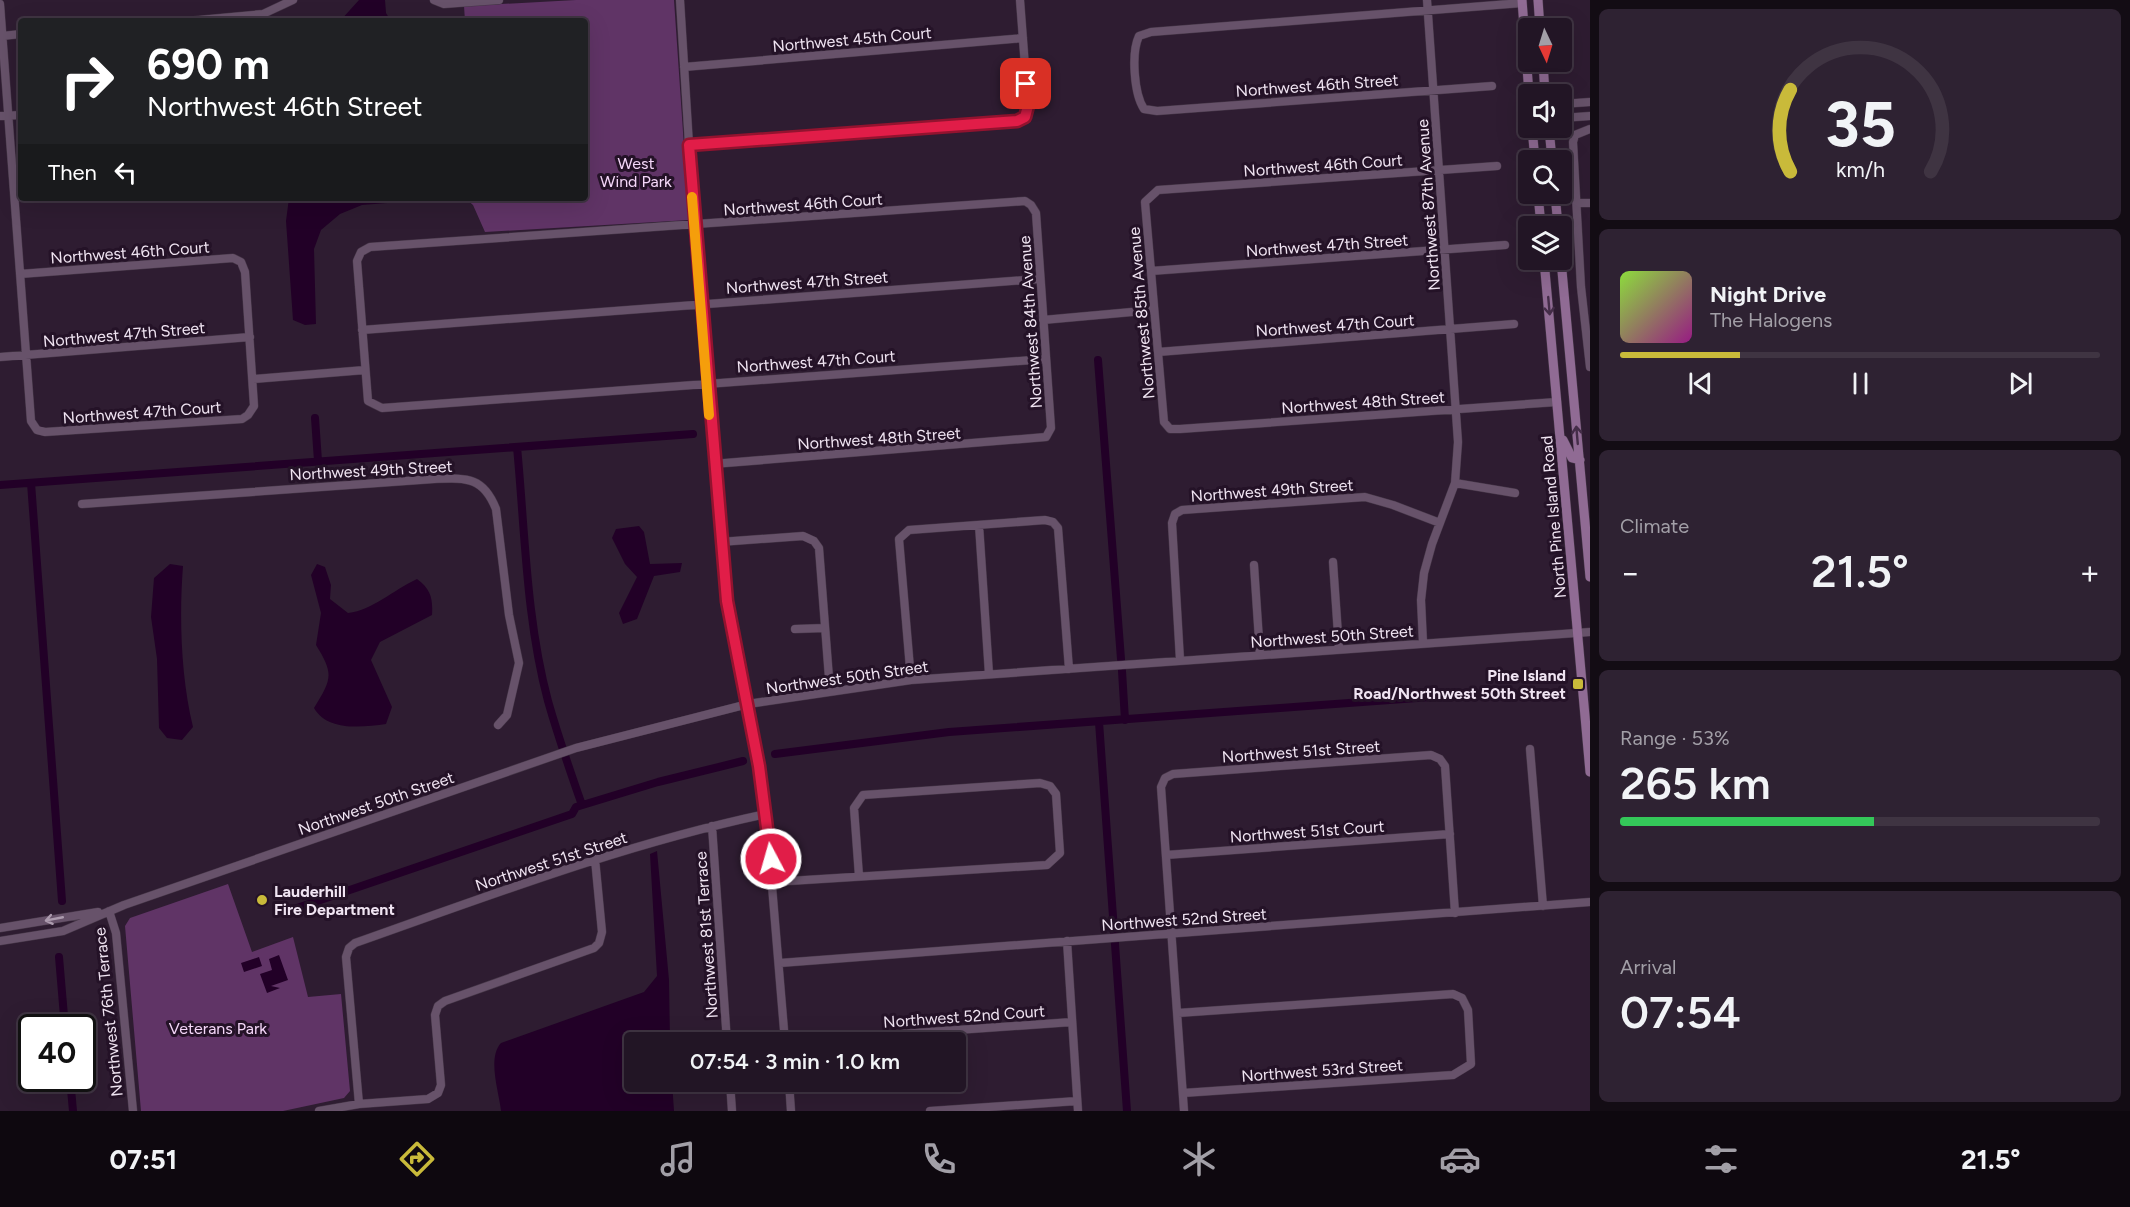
<!DOCTYPE html>
<html lang="en">
<head>
<meta charset="utf-8">
<style>
  :root { --surface:#221525; --page:#2e2232; --text:#f1f3f6; --muted:#a29fa7; --line:#3f3442; --accent:#c9ba3a }
  body { margin:0; font-family:Figtree,sans-serif; background:var(--page); color:var(--text); height:100vh; display:flex; flex-direction:column; font-size:22px; white-space:nowrap }
  * { box-sizing:border-box; margin:0 }
  p { font-size:20px; color:var(--muted) }
  .icon { flex:none; width:33px; height:33px; fill:none; stroke:currentColor; stroke-width:2; stroke-linecap:round; stroke-linejoin:round }
  .map { position:relative; flex:1; overflow:hidden }
  .panel { display:flex; flex-direction:column; gap:9px; padding:9px; background:#130c14; width:540px }
  .panel>* { flex:none }
  .hud { position:absolute; left:18px; top:18px; width:570px; height:183px; border-radius:6px; box-shadow:0 6px 24px #0002,0 0 0 2px var(--line); background:#202124; color:#fff; overflow:hidden }
  .needle { width:39px; rotate:176deg }
  .controls { position:absolute; left:1518px; top:18px; display:grid; gap:12px }
  .controls a { display:grid; place-items:center; width:54px; height:54px; border-radius:6px; background:var(--surface); box-shadow:0 6px 24px #0002,0 0 0 2px var(--line); font-size:30px }
  .speed { position:absolute; left:18px; top:1014px; display:flex; gap:12px; font-size:30px; font-weight:700; text-align:center }
  .speed>* { display:grid; place-content:center; width:78px; height:78px; border-radius:50%; background:var(--surface); box-shadow:0 6px 24px #0002,0 0 0 2px var(--line); line-height:1 }
  .speed .limit { border:3px solid #111; border-radius:9px; background:#fff; color:#111 }
  .pin { position:absolute; display:grid; place-items:center; width:51px; height:51px; color:#fff; margin:-26px; border-radius:12px; box-shadow:0 3px 9px #0006 }
  .me { position:absolute; width:66px; margin:-33px; rotate:354deg; stroke-linejoin:round; filter:drop-shadow(0 0 4px #0008) }
  .turn { display:flex; align-items:center; gap:21px; height:126px; padding:0 30px; font-size:27px }
  .turn .icon { width:78px; height:78px; stroke-width:2.5 }
  .turn b { display:block; font-size:42px; line-height:51px }
  .then { display:flex; align-items:center; height:57px; padding:0 30px; background:#0003; gap:12px; font-size:22px }
  .big { font-size:45px; font-weight:600; line-height:1.1 }
  .panel .tile { flex:1; display:flex; flex-direction:column; justify-content:center; gap:9px; min-width:0; padding:0 21px; border-radius:9px; background:var(--page) }
  .panel .dial { align-items:center; gap:0 }
  .dial svg { height:156px; overflow:visible; fill:none; stroke:var(--line); stroke-width:7; stroke-linecap:round; text-anchor:middle }
  .dial text { fill:var(--text); stroke:none }
  .song { display:flex; align-items:center; gap:18px }
  .cover { width:72px; height:72px; border-radius:9px; background:linear-gradient(135deg,hsl(90 70% 55%),hsl(310 70% 35%)) }
  .played { height:6px; border-radius:3px; background:linear-gradient(90deg,var(--accent) 25%,var(--line) 25%) }
  .keys { display:flex; justify-content:space-around; direction:ltr }
  .heat { display:flex; justify-content:space-between; align-items:center; font-size:33px; direction:ltr }
  .charge { height:9px; border-radius:4px; background:linear-gradient(90deg,#34c759 53%,var(--line) 0) }
  .trip { position:absolute; left:624px; top:1032px; width:342px; height:60px; border-radius:6px; background:var(--surface); box-shadow:0 6px 24px #0002,0 0 0 2px var(--line); font-weight:600; line-height:60px; text-align:center }
  .tab-bar { display:flex; height:96px; justify-content:space-around; align-items:center; background:#0e080f; color:var(--muted) }
  .tab-bar .icon { width:42px; height:42px }
  .tab-bar .active { color:var(--accent) }
  .tab-bar b { font-size:27px; color:var(--text) }
  main { display:flex; flex:1; min-height:0 }
  .map>svg:first-child { display:block }
  .green { fill:#603466 }
  .water { fill:#220027 }
  .lines { fill:none; stroke-linecap:round; stroke-linejoin:round }
  .canal { stroke:#220027; stroke-width:8 }
  .minor-casing { stroke:#463748; stroke-width:9 }
  .major-casing { stroke:#463748; stroke-width:10 }
  .minor { stroke:#67526a; stroke-width:8 }
  .major { stroke:#906b94; stroke-width:9 }
  .oneway { stroke:#442d48 }
  .oneway2 { stroke:#ac9bae }
  .route-casing { stroke:#92132f; stroke-width:15 }
  .route { stroke:#e11d48; stroke-width:10 }
  .slow { stroke:#f59e0b; stroke-width:10 }
  .poi-dot { fill:#c9ba3a; stroke:#241227; stroke-width:2 }
  .labels { text-anchor:middle; stroke-width:6; stroke-linejoin:round; paint-order:stroke }
  .street-label { font-size:16px; fill:#f0e4f2; stroke:#241227 }
  .park-label { font-size:16px; fill:#f5d7f9; stroke:#241227 }
  .poi-label { font-size:16px; font-weight:bold; fill:#f0e4f2; stroke:#241227; text-anchor:end }
</style>
</head>
<body>
<main>
<div class="map">
<svg width="1590" height="1111" viewBox="0 0 1590 1111">
  <rect width="100%" height="100%" fill="#2e1c31"/>
  <path class="green" d="M576 0H674L689 220 485 232 473 205 465 198H585V21H465L464 6Z
    M228 884 252 952 293 937 308 997 341 994 350 1091 344 1098 283 1111H141L125 926 130 918Z"/>
  <path class="water" d="M359 0H385L386 13 391 21H340Z
    M289 198H450L362 205 340 214 321 230 314 249 316 324 305 325 293 320 286 221Z
    M639 526 644 532 650 564 682 563 680 572 654 576 637 619 623 624 619 613 637 577 625 564 612 538 616 529Z
    M170 564 183 566C179 618 181 677 193 727L182 740 167 738 159 728 157 659 151 617 154 578Z
    M317 564 325 567 331 585 330 599 348 613C373 610 393 590 417 579 431 589 433 599 432 615L380 642 371 660 392 707 386 724C363 727 328 732 314 708 332 679 334 674 316 645L321 613 311 575Z
    M657 851 669 980 670 1042H634V1082H672L674 1111H501C499 1092 487 1058 501 1043L644 992 657 976 650 854Z
    M279 955 288 980 271 986 280 988 267 993 260 974 272 970 269 959Z
    M259 957 262 966 244 972 241 963Z"/>
  <g class="lines">
    <path class="canal" d="M1098 360 1121 659
      M315 418 318 461
      M517 447C525 530 526 619 548 701 558 736 570 771 582 805
      M31 483 62 901
      M0 485 693 434
      M1122 671 1125 720
      M1099 722 1127 1111
      M775 754 949 732 1472 694
      M297 908 572 814 576 807 658 782 743 761
      M59 957 65 1028
      M70 1078 73 1111"/>
    <defs>
      <path id="minor" d="M434 0 444 4 499 0
        M680 0 694 225 720 542 727 601 760 766 766 814 785 1042
        M0 4 31 421 37 430 45 432 242 419 248 415 254 406 245 272 241 262 233 258 20 274
        M188 21 263 14 293 0
        M2 36 21 34
        M684 67 1023 38
        M1492 86 1157 111 1144 109C1134 94 1131 53 1139 36L1151 32 1522 3
        M1562 104 1590 102
        M0 116 21 115
        M1562 118 1590 116
        M1590 129 1575 135 1573 142 1581 287 1590 367
        M689 145 1017 121 1025 117 1028 106 1020 0
        M1497 166 1158 190 1145 202 1164 422 1170 429H1180L1557 402
        M1577 203H1590
        M1151 271 1505 245
        M1043 320 1154 310
        M362 330 1039 279
        M1158 352 1514 324
        M0 357 250 337
        M253 379 365 370
        M713 464 1046 437 1051 428 1036 213 1031 205 1025 201 370 247 361 252 357 261 368 401 382 408 1046 359
        M1455 483 1515 493
        M82 504 434 479C466 478 483 476 496 509L509 615 519 663 507 715 498 725
        M979 525 989 674
        M720 542 803 536 814 541 819 548 830 691
        M1333 562 1339 649
        M1254 565 1260 655
        M795 629 825 628
        M1423 643 1421 600 1424 573 1432 544 1455 483 1458 442 1427 0
        M1180 660 1172 523 1175 514 1182 510 1365 497 1393 505 1440 523
        M911 680 899 539 909 530 1045 520 1053 522 1058 528 1069 669
        M1530 749 1543 906
        M712 826 727 1042
        M1166 855 1450 834
        M773 882 1047 865 1060 853 1056 794 1050 786 1040 783 863 795 854 808 859 876
        M109 911 116 933 133 1111
        M0 928 98 912
        M0 941 63 931 124 905 576 748 748 704 911 680 1590 632
        M1067 941 1078 1111
        M780 963 1590 902
        M1178 1013 1453 994 1462 998 1468 1010 1471 1064 1453 1075 1183 1093
        M785 1042 1072 1022
        M730 1082 732 1111
        M789 1082 791 1111
        M359 1104 346 957 349 948 355 943C491 895 625 844 766 814
        M319 1111 359 1104 428 1099 438 1093 441 1085 435 1015 438 1006 445 1001 594 948 599 943 602 932 595 859
        M930 1111 1077 1101
        M1184 1111 1161 787 1165 778 1173 774 1431 755 1440 759 1445 766 1455 913"/>
      <path id="major" d="M1522 0 1529 94
        M1538 0 1540 28
        M1543 62 1545 94
        M1532 128 1535 160
        M1549 128 1552 160
        M1538 194 1541 226
        M1555 194 1558 226
        M1544 260 1590 772
        M1561 260 1590 577
        M1563 440 1572 458 1580 460"/>
    </defs>
    <use href="#minor" class="minor-casing"/>
    <use href="#major" class="major-casing"/>
    <use href="#minor" class="minor"/>
    <use href="#major" class="major"/>
  </g>
  <defs><path id="oneway-shaft" d="M-6 0H5M1.5-3L5.5 0L1.5 3" fill="none" stroke-width="1.6" stroke-linecap="round" stroke-linejoin="round" transform="scale(1.5)"/></defs>
  <g class="oneway">
    <use href="#oneway-shaft" transform="translate(1549 306) rotate(85)"/>
    <use href="#oneway-shaft" transform="translate(1577 435) rotate(-95)"/>
  </g>
  <use class="oneway2" href="#oneway-shaft" transform="translate(54 919) rotate(169)"/>
  <g class="lines">
    <defs>
      <path id="route" d="M771 859 759 766 727 601 689 145 1017 121 1025 117 1028 106 1026 84"/>
    </defs>
    <use href="#route" class="route-casing"/>
    <use href="#route" class="route"/>
    <path class="slow" d="M692 197 709 415"/>
  </g>
  <g class="poi-dot">
    <rect x="1572" y="678" width="12" height="12" rx="3"/>
    <circle cx="262" cy="900" r="6"/>
  </g>
  <g class="labels">
    <g class="street-label">
      <text transform="translate(852 39) rotate(-5)" y="6">Northwest 45th Court</text>
      <text transform="translate(1317 85) rotate(-4)" y="6">Northwest 46th Street</text>
      <text transform="translate(1323 165) rotate(-4)" y="6">Northwest 46th Court</text>
      <text transform="translate(803 204) rotate(-4)" y="6">Northwest 46th Court</text>
      <text transform="translate(1428 205) rotate(-94)" y="6">Northwest 87th Avenue</text>
      <text transform="translate(1327 245) rotate(-4)" y="6">Northwest 47th Street</text>
      <text transform="translate(130 252) rotate(-4)" y="6">Northwest 46th Court</text>
      <text transform="translate(807 282) rotate(-4)" y="6">Northwest 47th Street</text>
      <text transform="translate(1141 313) rotate(-95)" y="6">Northwest 85th Avenue</text>
      <text transform="translate(1030 322) rotate(-94)" y="6">Northwest 84th Avenue</text>
      <text transform="translate(1335 325) rotate(-4)" y="6">Northwest 47th Court</text>
      <text transform="translate(124 334) rotate(-5)" y="6">Northwest 47th Street</text>
      <text transform="translate(816 361) rotate(-4)" y="6">Northwest 47th Court</text>
      <text transform="translate(1363 402) rotate(-4)" y="6">Northwest 48th Street</text>
      <text transform="translate(142 412) rotate(-4)" y="6">Northwest 47th Court</text>
      <text transform="translate(879 438) rotate(-4)" y="6">Northwest 48th Street</text>
      <text transform="translate(371 470) rotate(-3)" y="6">Northwest 49th Street</text>
      <text transform="translate(1272 490) rotate(-4)" y="6">Northwest 49th Street</text>
      <text transform="translate(1553 517) rotate(-95)" y="6">North Pine Island Road</text>
      <text transform="translate(1332 636) rotate(-4)" y="6">Northwest 50th Street</text>
      <text transform="translate(847 677) rotate(-8)" y="6">Northwest 50th Street</text>
      <text transform="translate(1301 751) rotate(-4)" y="6">Northwest 51st Street</text>
      <text transform="translate(376 803) rotate(-19)" y="6">Northwest 50th Street</text>
      <text transform="translate(1307 831) rotate(-4)" y="6">Northwest 51st Court</text>
      <text transform="translate(551 861) rotate(-18)" y="6">Northwest 51st Street</text>
      <text transform="translate(1184 919) rotate(-4)" y="6">Northwest 52nd Street</text>
      <text transform="translate(706 935) rotate(-94)" y="6">Northwest 81st Terrace</text>
      <text transform="translate(108 1012) rotate(-96)" y="6">Northwest 76th Terrace</text>
      <text transform="translate(964 1016) rotate(-4)" y="6">Northwest 52nd Court</text>
      <text transform="translate(1322 1070) rotate(-4)" y="6">Northwest 53rd Street</text>
    </g>
    <g class="park-label">
      <text x="636" y="169">West<tspan x="636" dy="18">Wind Park</tspan></text>
      <text x="218" y="1034">Veterans Park</text>
    </g>
    <g class="poi-label">
      <text x="1566" y="681">Pine Island<tspan x="1566" dy="18">Road/Northwest 50th Street</tspan></text>
      <text x="274" y="897" text-anchor="start">Lauderhill<tspan x="274" dy="18">Fire Department</tspan></text>
    </g>
  </g>
</svg>
<div class="controls">
<a><svg class="needle" viewBox="-14 -14 28 28"><path d="M0-13l5 13h-10z" fill="#e53935"/><path d="M0 13l5-13h-10z" fill="#a29fa7"/></svg></a>
<a><svg class="icon" aria-label="sound" viewBox="0 0 24 24"><path d="M4 9h4l5-4v14l-5-4H4zM17 9q2 3 0 6"/></svg></a>
<a><svg class="icon" aria-label="search" viewBox="0 0 24 24"><circle cx="10" cy="10" r="6"/><path d="M15 15l6 6"/></svg></a>
<a><svg class="icon" aria-label="layers" viewBox="0 0 24 24"><path d="M12 4l9 5-9 5-9-5zM3 14l9 5 9-5"/></svg></a>
</div>
<div class="speed"><div class="limit">40</div></div>
<div class="pin" style="left:1026px;top:84px;background:#d93025"><svg class="icon" aria-label="arrive" viewBox="0 0 24 24"><path d="M6 21V4h12l-3 4 3 4H6"/></svg></div>
<svg class="me" style="left:771px;top:859px" viewBox="-20 -20 40 40"><circle r="17" fill="#e11d48" stroke="#fff" stroke-width="3"/><path d="M0-11L8 9 0 5-8 9z" fill="#fff"/></svg>
<div class="trip">07:54 · 3 min · 1.0 km</div>
<div class="hud">
<div class="turn"><svg class="icon" aria-label="right" viewBox="0 0 24 24"><path d="M7 20v-9h11M14 6l5 5-5 5"/></svg><div><b>690 m</b>Northwest 46th Street</div></div>
<div class="then">Then<svg class="icon" aria-label="left" viewBox="0 0 24 24"><path d="M17 20v-9H6M10 6l-5 5 5 5"/></svg></div>
</div>
</div>
<section class="panel">
<div class="tile dial"><svg viewBox="0 0 100 80">
<path d="M14 69A42 42 0 1 1 86 69"/>
<path d="M14 69A42 42 0 0 1 14 27" stroke="#c9ba3a"/>
<text x="50" y="56" font-size="32" font-weight="700">35</text>
<text x="50" y="72" font-size="11">km/h</text>
</svg></div>
<div class="tile">
<div class="song"><i class="cover"></i><div><b>Night Drive</b><p>The Halogens</p></div></div>
<div class="played"></div>
<div class="keys"><svg class="icon" aria-label="previous" viewBox="0 0 24 24"><path d="M18 5L8 12l10 7zM5 5v14"/></svg><svg class="icon" aria-label="pause" viewBox="0 0 24 24"><path d="M8 5v14M16 5v14"/></svg><svg class="icon" aria-label="next" viewBox="0 0 24 24"><path d="M6 5l10 7-10 7zM19 5v14"/></svg></div>
</div>
<div class="tile"><p>Climate</p>
<div class="heat"><a>−</a><b class="big">21.5°</b><a>+</a></div>
</div>
<div class="tile"><p>Range · 53%</p><b class="big">265 km</b><div class="charge"></div></div>
<div class="tile"><p>Arrival</p><b class="big">07:54</b></div>
</section>
</main>
<nav class="tab-bar">
<b>07:51</b>
<svg class="icon active" aria-label="directions" viewBox="0 0 24 24"><path d="M12 3l9 9-9 9-9-9zM9 14v-3h6M13 9l2 2-2 2"/></svg>
<svg class="icon" aria-label="music" viewBox="0 0 24 24"><path d="M9 18V5l10-2v13"/><circle cx="6" cy="18" r="3"/><circle cx="16" cy="16" r="3"/></svg>
<svg class="icon" aria-label="phone" viewBox="0 0 24 24"><path d="M5 4h4l2 5-3 2q2 4 5 5l2-3 5 2v4C11 20 4 13 5 4z"/></svg>
<svg class="icon" aria-label="climate" viewBox="0 0 24 24"><path d="M12 3v18M4 7l16 10M4 17L20 7"/></svg>
<svg class="icon" aria-label="car" viewBox="0 0 24 24"><path d="M5 17H2v-5l4-1 3-4h7l3 4 3 1v5h-3M9 17h6M6 11h13"/><circle cx="7" cy="17" r="2"/><circle cx="17" cy="17" r="2"/></svg>
<svg class="icon" aria-label="filters" viewBox="0 0 24 24"><path d="M4 7h16M4 17h16"/><circle cx="9" cy="7" r="2"/><circle cx="15" cy="17" r="2"/></svg>
<b>21.5°</b>
</nav>
</body>
</html>
